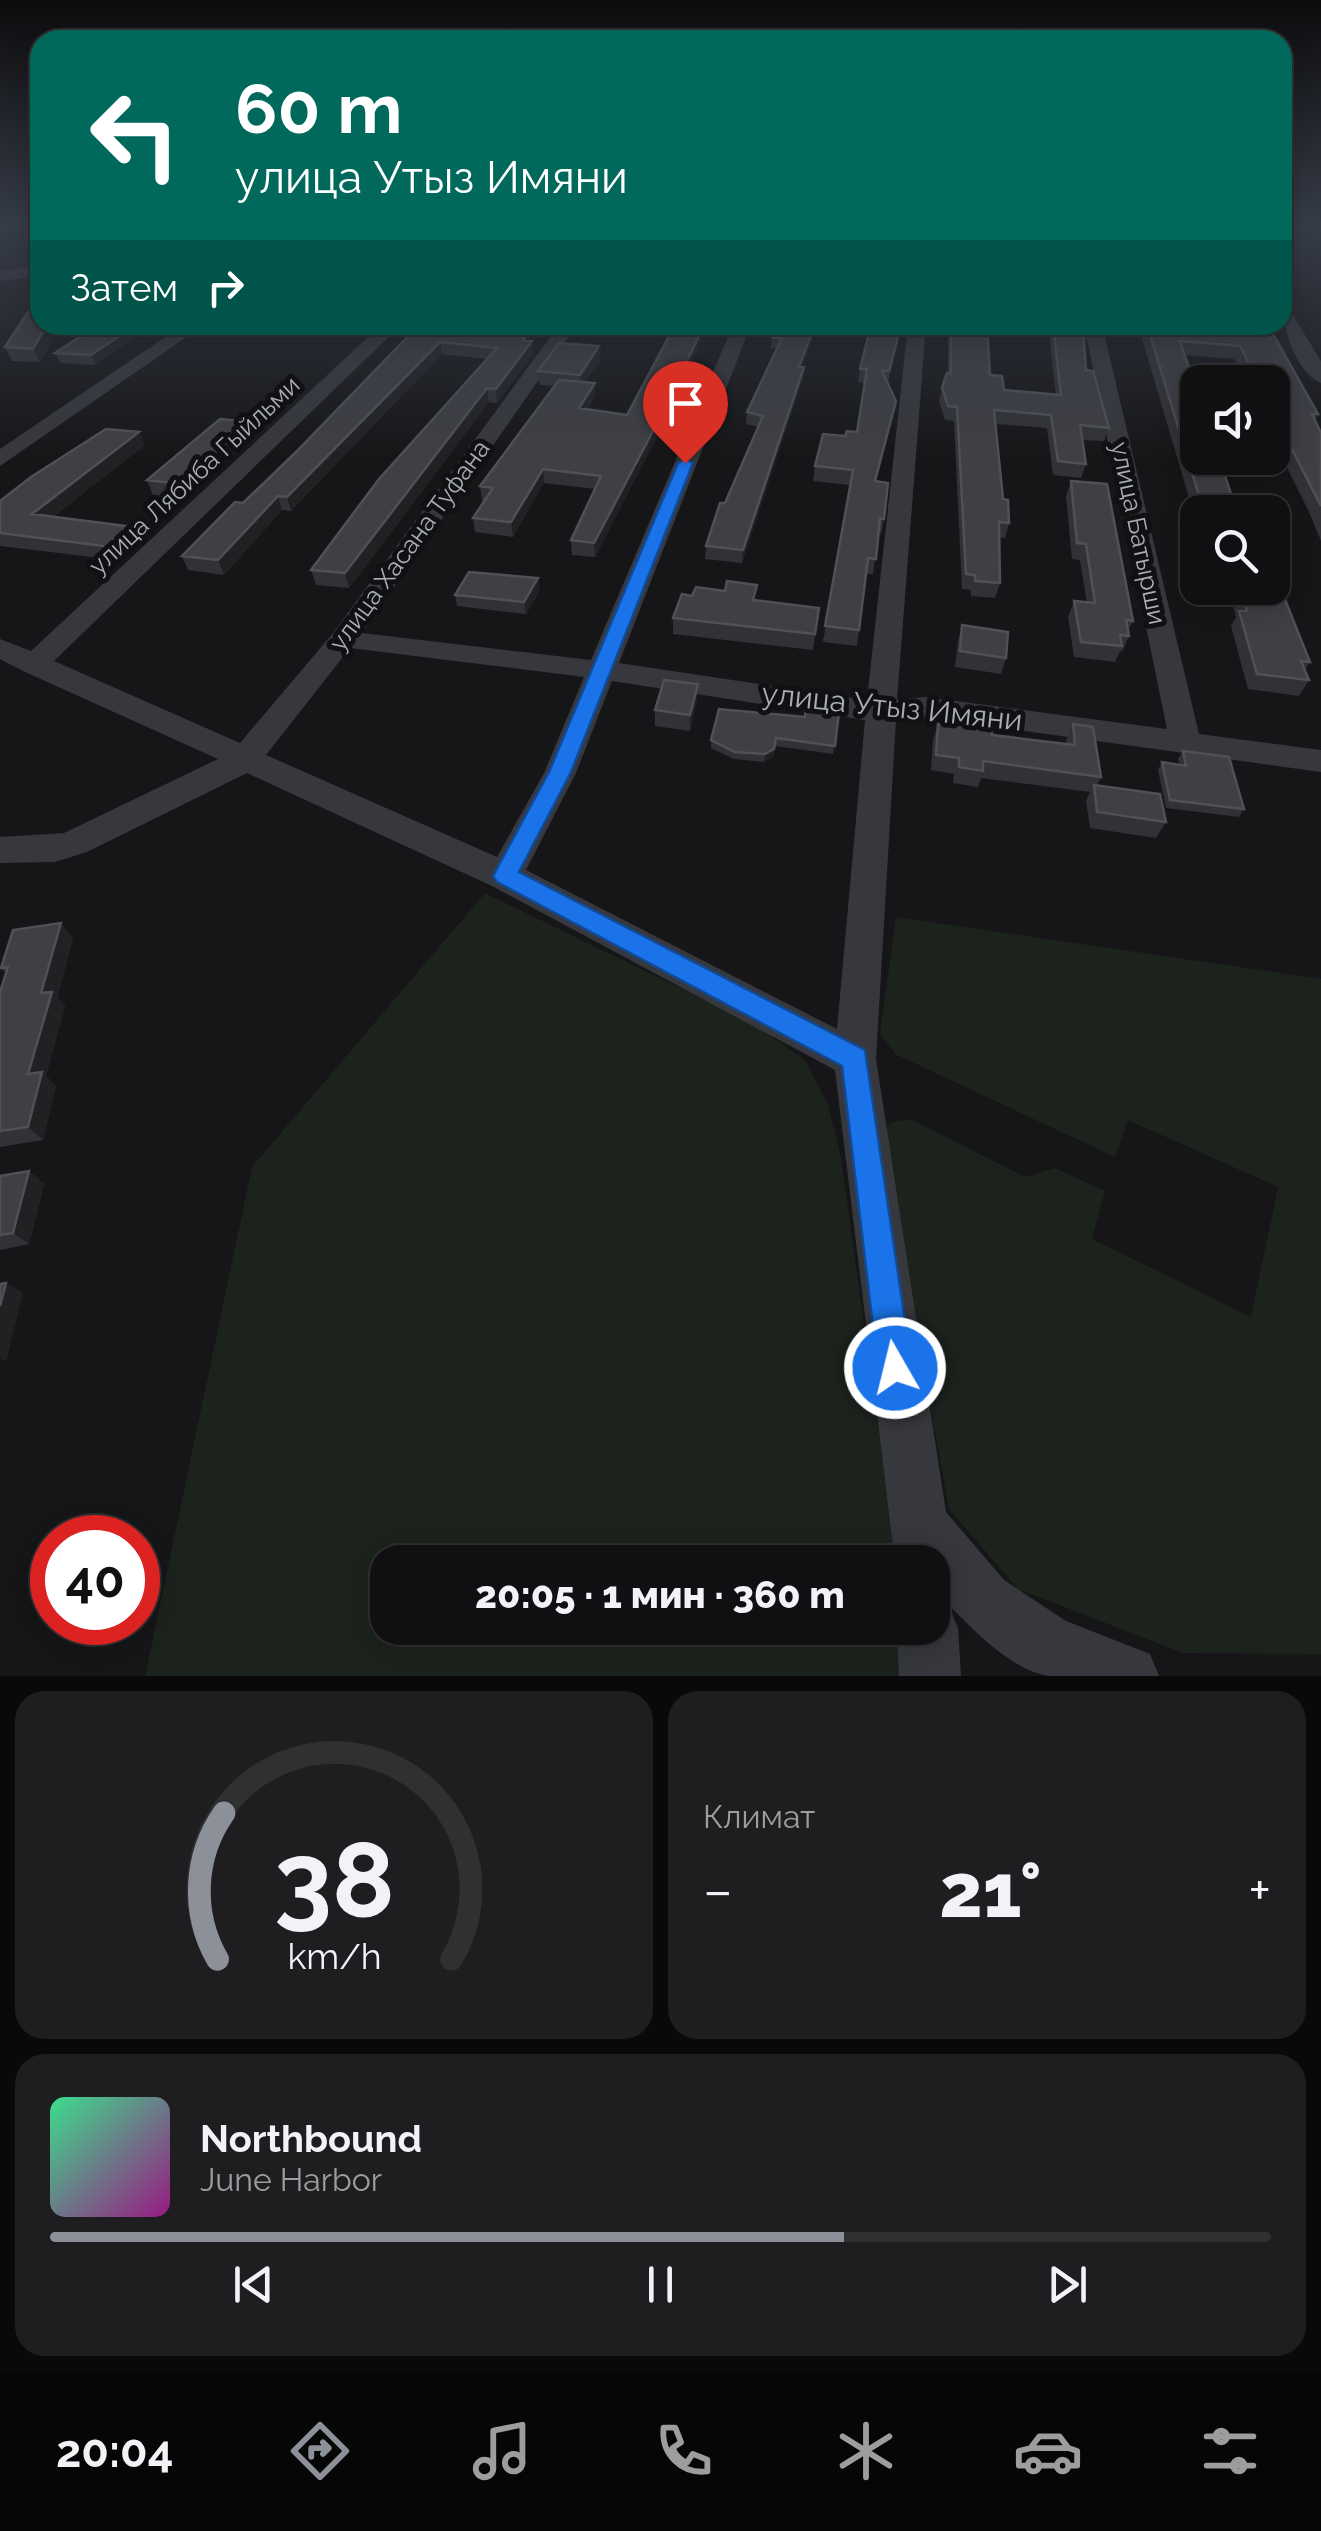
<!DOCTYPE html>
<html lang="ru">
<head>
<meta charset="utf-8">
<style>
  :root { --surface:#101012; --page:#1e1e20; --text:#f1f3f6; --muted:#9c9d9f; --line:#303032; --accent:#8c9099 }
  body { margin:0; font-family:Raleway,sans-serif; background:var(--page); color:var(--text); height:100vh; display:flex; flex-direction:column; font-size:38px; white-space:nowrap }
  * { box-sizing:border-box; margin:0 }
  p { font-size:32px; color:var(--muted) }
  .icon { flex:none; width:55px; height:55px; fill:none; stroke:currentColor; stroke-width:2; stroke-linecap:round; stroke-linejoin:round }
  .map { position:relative; height:1676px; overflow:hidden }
  .sheet { display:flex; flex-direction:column; gap:15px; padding:15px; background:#09090a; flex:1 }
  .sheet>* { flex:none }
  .top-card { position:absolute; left:30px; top:30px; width:1262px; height:305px; border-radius:30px; box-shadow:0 5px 25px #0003,0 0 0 2px var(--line); background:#00695c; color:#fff; overflow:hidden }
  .tools { position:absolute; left:1180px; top:365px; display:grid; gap:20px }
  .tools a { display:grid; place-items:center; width:110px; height:110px; border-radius:20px; background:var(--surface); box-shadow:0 5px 25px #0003,0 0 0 2px var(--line); font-size:50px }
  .speed { position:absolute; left:30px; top:1515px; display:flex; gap:20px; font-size:50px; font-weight:700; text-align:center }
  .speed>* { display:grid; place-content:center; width:130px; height:130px; border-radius:50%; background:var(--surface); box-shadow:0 5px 25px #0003,0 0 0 2px var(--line); line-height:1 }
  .speed .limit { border:15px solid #d22; background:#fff; color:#111 }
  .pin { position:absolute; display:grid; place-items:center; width:85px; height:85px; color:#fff; margin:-102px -42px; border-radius:50% 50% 50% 0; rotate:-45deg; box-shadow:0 0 10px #0007 }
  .pin .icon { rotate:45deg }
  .me { position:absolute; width:110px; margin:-55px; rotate:352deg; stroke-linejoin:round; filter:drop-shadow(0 0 8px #0008) }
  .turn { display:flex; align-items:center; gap:35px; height:210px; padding:0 40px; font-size:45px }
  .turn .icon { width:130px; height:130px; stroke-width:2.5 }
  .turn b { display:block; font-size:70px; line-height:85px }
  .then { display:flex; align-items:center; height:95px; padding:0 40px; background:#0003; gap:20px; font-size:38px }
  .big { font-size:75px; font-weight:800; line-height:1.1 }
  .sheet .widget { flex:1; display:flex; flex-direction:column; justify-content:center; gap:15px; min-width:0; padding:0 35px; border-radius:30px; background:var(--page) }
  .sheet .dial { align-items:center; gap:0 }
  .dial svg { height:260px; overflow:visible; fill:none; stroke:var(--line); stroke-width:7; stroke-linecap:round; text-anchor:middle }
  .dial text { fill:var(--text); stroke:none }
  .song { display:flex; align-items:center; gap:30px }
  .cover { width:120px; height:120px; border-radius:15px; background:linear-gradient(135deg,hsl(150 70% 55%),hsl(310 70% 35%)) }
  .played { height:10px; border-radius:5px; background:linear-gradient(90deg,var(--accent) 65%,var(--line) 65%) }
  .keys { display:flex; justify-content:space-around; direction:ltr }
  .heat { display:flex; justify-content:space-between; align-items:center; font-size:55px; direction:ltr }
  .sheet .tiles { flex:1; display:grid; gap:15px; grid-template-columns:1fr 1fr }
  .widget:last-child { grid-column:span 2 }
  .trip { position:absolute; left:370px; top:1545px; width:580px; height:100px; border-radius:30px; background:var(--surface); box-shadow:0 5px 25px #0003,0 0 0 2px var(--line); font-weight:800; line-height:100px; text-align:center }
  .tab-bar { display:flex; height:160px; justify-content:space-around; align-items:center; background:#060607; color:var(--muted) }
  .tab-bar .icon { width:70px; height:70px }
  .tab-bar .on { color:var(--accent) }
  .tab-bar b { font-size:45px; color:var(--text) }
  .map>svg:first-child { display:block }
  .green { fill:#1c231d }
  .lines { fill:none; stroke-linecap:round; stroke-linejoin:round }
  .minor { fill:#37383d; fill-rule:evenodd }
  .wall { fill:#323236 }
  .shaded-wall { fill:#212124 }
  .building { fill:#3f3f44; stroke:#4f5156; stroke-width:2.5 }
  .route { fill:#1a73e8; stroke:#114b97; stroke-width:2.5 }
  .labels { text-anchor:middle; stroke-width:10; stroke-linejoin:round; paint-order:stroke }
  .far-street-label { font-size:25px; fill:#a8adb8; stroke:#111113 }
  .street-label { font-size:30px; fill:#a8adb8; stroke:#111113 }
</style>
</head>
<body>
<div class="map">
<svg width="1321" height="1676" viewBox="0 0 1321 1676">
  <rect width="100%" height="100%" fill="#161618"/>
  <path class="green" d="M485 893 752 1023 805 1060 828 1105 841 1158 897 1562H388V1628H905L910 1676H145L252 1167Z
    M896 917 1321 979V1654L1183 1653 1018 1589 949 1509 880 1133 892 1122 910 1119 1025 1177 1055 1168 1105 1191 1092 1239 1251 1317 1278 1187 1128 1120 1115 1157 895 1054 880 1033Z"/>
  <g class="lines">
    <path class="minor" d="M40 266V276L0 281V271Z
      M1282 306 1288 307 1321 361V383C1297 374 1282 327 1282 306Z
      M183 325H204L0 466V449Z
      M381 325H401L54 661 240 743 333 633 559 325H577L362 633 591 660 733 325H751L619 663 867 700 908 325H926L897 700 925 697 1167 729 1084 325H1102L1199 734 1321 750V772L925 717 896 720 876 1059 946 1512 1004 1580 1066 1621 1150 1654 1159 1676C1124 1676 1084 1676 1049 1676 1006 1670 961 1616 932 1588V1562H895L835 1070 492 886 247 773 87 852 55 862 0 863V837L64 833 218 759 23 671 0 659V639L31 651ZM350 648 584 677 544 773 497 857 266 755ZM612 681 865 720 837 1029 526 870 576 773Z
      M932 1600 949 1606 958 1628 961 1676H899L897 1628H932Z"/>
  </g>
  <path class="wall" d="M40 325H60L40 362 12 361 5 347Z
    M98 325H154L95 365 60 363 55 353Z
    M419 325H547L532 343 533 354 497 403 489 402 349 588 316 585 311 570 486 359 442 354 291 511 282 510 224 575 188 570 182 556 243 503 296 452Z
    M596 325H637L631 335 596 332Z
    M818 325 802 366 804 367 803 378 742 563 705 559 706 546 758 427 746 424 747 412 777 349 771 348 772 337Z
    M902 325 888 382 896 401 876 481 884 519 881 534 879 533 873 574H866L857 646 823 642 850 485 813 481 815 466 845 436 857 432 865 383 858 382 860 369Z
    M950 325H987L990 375 1004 390 1056 394 1048 325H1083L1086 370 1109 428 1104 441 1082 440 1086 464 1081 478 1053 475 1047 428 996 424 1003 499 1009 523 1005 538 999 537 1000 583 995 598 971 596V590L962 589 954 421 945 420 939 401 942 387 948 373V333Z
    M1138 325H1268L1318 414 1315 421 1321 433V541L1309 512 1272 437V382H1246L1234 359 1184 355 1237 512H1198V528Z
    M599 346 600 360 585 382 595 383V396L587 410 627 415 663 425 595 557 572 555 571 540 595 489 544 483 513 537 475 532 473 518 484 501H482L480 486 554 386 540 385 538 371Z
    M251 422 255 436 186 499 153 495 147 480Z
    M139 432 145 445 53 517 140 541 118 560 0 546V501Z
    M1071 481 1133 621 1128 631 1129 636 1122 652 1120 651 1115 662 1074 657 1068 617 1074 601 1087 603 1080 560 1072 559 1066 496Z
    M1228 588H1272L1310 662 1305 670 1309 680 1299 696 1248 689 1231 626 1236 617Z
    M540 590 526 614 457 606 455 595Z
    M755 601 819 608 813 650 673 634V618Z
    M962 625 1006 658 1001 674 955 667 958 641Z
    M697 700 690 731 655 726V710Z
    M839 712 833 754 775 746 773 757 764 762 734 759 711 748V740L805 717Z
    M948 712 992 735 1066 744V740L1073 724 1101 777 1097 785 1166 822 1156 838 1090 828 1086 801 1090 792 981 778 978 787 953 783 954 774 931 770 933 740 938 724 944 725Z
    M1183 751 1244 809 1239 817 1166 808 1158 770 1162 762 1180 765 1178 759Z
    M61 923 73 938 57 998 65 1006 46 1076 56 1086 43 1140 0 1147V992L6 973 1 968Z
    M29 1171 44 1184 29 1244 0 1250V1176Z"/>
  <path class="shaded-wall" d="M0 225H40V226L2 229 0 233Z
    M40 246V257L34 258 30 247Z
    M47 325H60L40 362 33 349Z
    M136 325H154L95 365 91 355Z
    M536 325H547L532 343 533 354 497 403 496 389 523 340Z
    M704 325H709L663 425 595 557 594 543Z
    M815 325H818L797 378 799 366Z
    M440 342 442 354 291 511 287 497Z
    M599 346 600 360 581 389 580 375Z
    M804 367 803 378 742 563 743 550Z
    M595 383V396L580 422 579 408Z
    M487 388 489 402 349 588 345 573Z
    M251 422 255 436 186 499 180 484Z
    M139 432 145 445 39 528 32 514Z
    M543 469 544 483 513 537 511 522Z
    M278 496 282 510 224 575 218 560Z
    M133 527 140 541 118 560 111 547Z
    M538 578 540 590 526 614 524 602Z
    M698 684 697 700 690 731V715Z
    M774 749 773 757 764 762 765 754Z
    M61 923 73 938 57 998 65 1006 46 1076 56 1086 43 1140 28 1127V1074L41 993Z
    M29 1171 44 1184 29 1244 13 1233Z
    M6 1283 23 1293 6 1362 0 1358V1306Z"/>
  <path class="building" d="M39 225 40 246 30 247Z
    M40 294V325H47L33 349 5 347Z
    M98 325H136L91 355 55 353Z
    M419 325H536L523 340 532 341 496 389 487 388 345 573 311 570 379 479 497 348 440 342 287 497 278 496 218 560 182 556 235 502 243 503 296 452Z
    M675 325H704L663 412 594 543 571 540 601 476 543 469 511 522 473 518 493 488 480 486 559 380 595 383 579 408 627 415Z
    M776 325H815L799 366 804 367 743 550 706 546 720 503H725L763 416 747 412 782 338 772 337Z
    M871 325H901L889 371H882L896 401 875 481 888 483 884 519 880 518 876 559 868 558 859 630 825 626 853 470 815 466 823 434 845 436 847 431 857 432 867 369H860Z
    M951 325H987L990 375 1002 376 1004 390 1061 395 1053 325H1083L1086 370 1093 371 1109 428 1080 425 1086 464 1058 461 1051 415 994 410 1003 499 1008 500 1009 523 999 522 1000 583 975 581V575L966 574 957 407 948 406 942 387 947 373 951 374Z
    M1147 325H1268L1318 414H1312L1321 433V506L1272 410V382H1258L1240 346 1180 341 1198 395V458H1219L1237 512H1204Z
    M559 343 599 346 580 375 538 371Z
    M220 419 251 422 180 484 147 480Z
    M106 429 139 432 32 514 133 527 111 547 0 533V501L31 477Z
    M1071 481 1107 484 1133 621 1126 620 1129 636 1120 635 1122 646 1081 642 1074 601 1095 603 1086 544 1077 543Z
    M1272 567 1310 662 1301 661 1309 680 1257 674 1239 611H1247L1240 588H1272Z
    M469 572 538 578 524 602 455 595Z
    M727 581 757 585 753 600 819 608 815 634 673 618 682 594 692 596 696 587 725 591Z
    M962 625 1008 632 1006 658 960 651Z
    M664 680 698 684 690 715 655 710Z
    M806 707 839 712 835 746 776 738 774 749 765 754 735 752 711 740 719 709 805 717Z
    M948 712 992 718V735L1075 745 1073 724 1093 727 1101 777 983 761V771L959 767V758L936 755 938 724 947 726Z
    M1183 751 1229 757 1244 809 1170 800 1162 762 1186 766Z
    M1094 785 1160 794 1166 822 1097 812Z
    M61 923 41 993 52 992 28 1074 42 1072 28 1127 0 1131V992L8 967 1 968 13 930Z
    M29 1171 13 1233 0 1235V1176Z
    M6 1283 0 1306V1284Z"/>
  <linearGradient id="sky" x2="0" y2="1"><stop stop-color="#0c0c0d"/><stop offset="0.49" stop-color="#363c48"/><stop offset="1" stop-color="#363c48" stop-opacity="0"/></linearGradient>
  <rect width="1321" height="459" fill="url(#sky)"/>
  <path class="route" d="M685 459 693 463 571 772 519 872 865 1050 912 1368 907 1380 895 1385 883 1380 878 1368 842 1066 497 882 493 876 549 772 678 463Z"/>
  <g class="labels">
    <g class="far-street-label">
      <text transform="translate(194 475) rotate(-43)" y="9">улица Лябиба Гыйльми</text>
      <text transform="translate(1139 533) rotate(78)" y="9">улица Батырши</text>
      <text transform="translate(409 545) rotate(-54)" y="9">улица Хасана Туфана</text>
    </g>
    <g class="street-label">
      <text transform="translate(892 707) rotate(6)" y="10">улица Утыз Имяни</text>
    </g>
  </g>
</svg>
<div class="tools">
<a><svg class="icon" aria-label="sound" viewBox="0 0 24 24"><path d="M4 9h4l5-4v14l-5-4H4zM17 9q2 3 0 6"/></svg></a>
<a><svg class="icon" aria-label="search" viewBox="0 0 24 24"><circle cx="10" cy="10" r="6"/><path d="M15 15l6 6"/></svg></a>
</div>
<div class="speed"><div class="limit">40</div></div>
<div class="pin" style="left:685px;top:463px;background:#d93025"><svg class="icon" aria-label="arrive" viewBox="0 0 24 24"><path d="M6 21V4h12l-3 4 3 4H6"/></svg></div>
<svg class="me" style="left:895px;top:1368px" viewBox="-20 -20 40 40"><circle r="17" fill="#1a73e8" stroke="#fff" stroke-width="3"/><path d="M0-11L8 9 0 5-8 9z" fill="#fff"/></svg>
<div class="trip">20:05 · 1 мин · 360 m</div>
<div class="top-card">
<div class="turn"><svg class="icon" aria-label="left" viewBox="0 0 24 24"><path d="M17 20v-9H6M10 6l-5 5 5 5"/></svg><div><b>60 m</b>улица Утыз Имяни</div></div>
<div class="then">Затем<svg class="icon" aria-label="right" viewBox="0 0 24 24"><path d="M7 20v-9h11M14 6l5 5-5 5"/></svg></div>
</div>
</div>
<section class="sheet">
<div class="tiles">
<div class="widget dial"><svg viewBox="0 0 100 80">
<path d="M14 69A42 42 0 1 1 86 69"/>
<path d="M14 69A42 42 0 0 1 16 24" stroke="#8c9099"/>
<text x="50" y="56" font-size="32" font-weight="700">38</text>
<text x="50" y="72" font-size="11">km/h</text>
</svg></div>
<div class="widget"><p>Климат</p>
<div class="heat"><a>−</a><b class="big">21°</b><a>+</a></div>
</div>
<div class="widget">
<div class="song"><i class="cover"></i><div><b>Northbound</b><p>June Harbor</p></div></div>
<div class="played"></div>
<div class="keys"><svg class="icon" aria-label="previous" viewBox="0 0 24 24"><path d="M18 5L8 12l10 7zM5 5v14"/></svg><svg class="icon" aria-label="pause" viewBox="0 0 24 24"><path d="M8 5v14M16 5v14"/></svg><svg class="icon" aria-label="next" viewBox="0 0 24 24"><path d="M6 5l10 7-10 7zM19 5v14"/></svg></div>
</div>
</div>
</section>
<nav class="tab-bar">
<b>20:04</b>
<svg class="icon on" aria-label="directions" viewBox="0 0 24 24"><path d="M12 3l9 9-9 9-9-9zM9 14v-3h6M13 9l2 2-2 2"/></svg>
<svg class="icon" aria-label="music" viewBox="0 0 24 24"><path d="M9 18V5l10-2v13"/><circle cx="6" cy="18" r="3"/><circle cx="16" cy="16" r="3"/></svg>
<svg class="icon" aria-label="phone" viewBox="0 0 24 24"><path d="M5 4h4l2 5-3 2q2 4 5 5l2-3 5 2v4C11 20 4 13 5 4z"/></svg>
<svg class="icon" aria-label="climate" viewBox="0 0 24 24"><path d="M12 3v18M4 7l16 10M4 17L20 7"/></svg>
<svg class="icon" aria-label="car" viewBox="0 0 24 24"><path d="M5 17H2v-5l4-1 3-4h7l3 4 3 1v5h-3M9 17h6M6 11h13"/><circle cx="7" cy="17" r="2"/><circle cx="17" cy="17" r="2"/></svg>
<svg class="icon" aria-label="filters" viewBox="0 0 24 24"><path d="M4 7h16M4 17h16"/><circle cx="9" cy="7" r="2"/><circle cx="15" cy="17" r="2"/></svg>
</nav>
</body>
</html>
